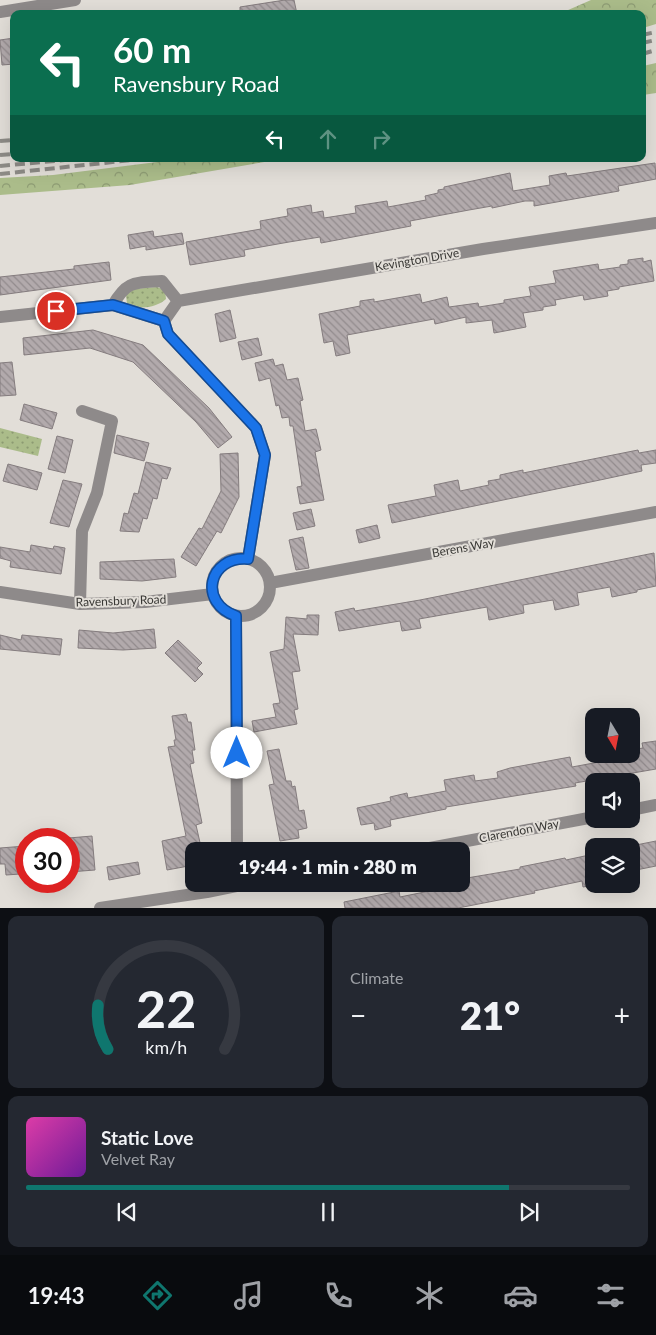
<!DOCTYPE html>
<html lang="en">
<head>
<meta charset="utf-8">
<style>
  :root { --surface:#171b24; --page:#242831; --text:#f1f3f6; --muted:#9ea1a6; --line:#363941; --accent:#0f766e }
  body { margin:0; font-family:Lato,sans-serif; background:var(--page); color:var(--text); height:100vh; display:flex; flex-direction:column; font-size:19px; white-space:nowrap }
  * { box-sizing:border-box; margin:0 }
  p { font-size:16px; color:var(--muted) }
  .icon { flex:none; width:28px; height:28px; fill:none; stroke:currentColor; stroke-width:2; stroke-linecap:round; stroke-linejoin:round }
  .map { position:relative; height:908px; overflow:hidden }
  .panel { display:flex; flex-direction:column; gap:8px; padding:8px; background:#0d0f14; flex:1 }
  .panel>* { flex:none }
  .top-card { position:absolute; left:10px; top:10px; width:636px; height:152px; border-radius:10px; box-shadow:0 5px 20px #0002; background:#0b6e4f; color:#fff; overflow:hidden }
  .needle { width:32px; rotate:170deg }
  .buttons { position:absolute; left:585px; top:708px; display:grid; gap:10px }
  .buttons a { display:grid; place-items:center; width:55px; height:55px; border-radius:10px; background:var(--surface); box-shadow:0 5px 20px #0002; font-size:25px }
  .speed { position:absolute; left:15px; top:828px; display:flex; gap:10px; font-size:25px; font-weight:700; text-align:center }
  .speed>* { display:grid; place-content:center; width:65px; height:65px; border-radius:50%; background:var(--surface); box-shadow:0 5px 20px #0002; line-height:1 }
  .speed .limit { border:8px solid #d22; background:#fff; color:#111 }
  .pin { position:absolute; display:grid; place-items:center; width:42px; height:42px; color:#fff; margin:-21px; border:2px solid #fff; border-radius:50%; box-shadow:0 1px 5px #0007 }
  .me { position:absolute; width:55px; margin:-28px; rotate:0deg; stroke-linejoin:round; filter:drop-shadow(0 0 4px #0008) }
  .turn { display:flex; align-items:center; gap:18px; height:105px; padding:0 20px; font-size:22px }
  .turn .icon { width:65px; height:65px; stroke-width:2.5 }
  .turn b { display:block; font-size:35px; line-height:42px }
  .lanes { display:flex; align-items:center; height:48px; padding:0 20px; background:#0003; justify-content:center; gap:25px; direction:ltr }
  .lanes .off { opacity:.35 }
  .big { font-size:38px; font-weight:800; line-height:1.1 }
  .panel .tile { flex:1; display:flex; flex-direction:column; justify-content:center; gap:8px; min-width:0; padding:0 18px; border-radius:10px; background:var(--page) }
  .panel .dial { align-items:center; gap:0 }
  .dial svg { height:130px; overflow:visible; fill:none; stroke:var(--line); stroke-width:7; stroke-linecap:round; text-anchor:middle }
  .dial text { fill:var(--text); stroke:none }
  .song { display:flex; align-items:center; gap:15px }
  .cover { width:60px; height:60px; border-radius:8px; background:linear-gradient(135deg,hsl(320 70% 55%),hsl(280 70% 35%)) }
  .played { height:5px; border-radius:2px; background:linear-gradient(90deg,var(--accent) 80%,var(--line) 80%) }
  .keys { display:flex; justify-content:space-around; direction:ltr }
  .heat { display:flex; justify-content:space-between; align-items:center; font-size:28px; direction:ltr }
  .panel .tiles { flex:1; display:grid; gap:8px; grid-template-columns:1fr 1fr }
  .tile:last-child { grid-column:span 2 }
  .trip { position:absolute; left:185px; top:842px; width:285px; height:50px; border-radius:10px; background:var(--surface); box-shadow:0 5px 20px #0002; font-weight:800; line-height:50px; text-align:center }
  .tabs { display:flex; height:80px; justify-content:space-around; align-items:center; background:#090b0e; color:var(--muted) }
  .tabs .icon { width:35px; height:35px }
  .tabs .on { color:var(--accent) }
  .tabs b { font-size:22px; color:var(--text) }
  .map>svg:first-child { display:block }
  .grass { fill:url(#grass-dots) }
  .forest { fill:url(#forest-crowns) }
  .building { fill:url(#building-back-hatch); stroke:#847c7e }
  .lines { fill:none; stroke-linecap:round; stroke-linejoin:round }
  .minor { stroke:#8e8a8a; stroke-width:12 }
  .rail { stroke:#8d8b86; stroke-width:4; stroke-dasharray:10 5; stroke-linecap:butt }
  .route-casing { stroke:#114b97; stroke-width:12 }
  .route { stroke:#1a73e8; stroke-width:9 }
  .labels { text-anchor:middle; stroke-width:4; stroke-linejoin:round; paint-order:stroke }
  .street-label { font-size:12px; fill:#383734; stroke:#e2ded8 }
</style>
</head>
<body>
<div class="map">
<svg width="656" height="908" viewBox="0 0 656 908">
  <defs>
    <pattern id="grass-dots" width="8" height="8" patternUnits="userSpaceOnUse" patternTransform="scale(1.25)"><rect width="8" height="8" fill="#abbc8a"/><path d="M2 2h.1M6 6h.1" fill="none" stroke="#8c9a72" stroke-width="1.8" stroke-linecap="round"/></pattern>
    <pattern id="forest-crowns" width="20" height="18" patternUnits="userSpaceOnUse" patternTransform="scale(1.25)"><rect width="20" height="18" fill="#abbc8a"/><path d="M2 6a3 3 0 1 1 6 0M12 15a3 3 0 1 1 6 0" fill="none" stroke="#8c9a72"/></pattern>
    <pattern id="building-back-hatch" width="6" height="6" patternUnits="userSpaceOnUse" patternTransform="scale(1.25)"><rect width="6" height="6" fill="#b2aaac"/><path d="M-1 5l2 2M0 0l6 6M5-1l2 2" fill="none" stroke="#928b8d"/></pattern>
  </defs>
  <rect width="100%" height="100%" fill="#e2ded8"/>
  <path class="grass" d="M157 287 165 290 166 299C156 308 139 310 127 304L126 295 133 289Z
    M0 428 42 439 38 456 0 447Z"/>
  <path class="forest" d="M591 0H656V24L643 28 642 14H559Z
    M656 63V93L643 95V66Z
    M181 159H282L130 185 0 195V178L53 175Z"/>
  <path class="building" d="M285 0H294L297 14H240V7Z
    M14 38V64L2 65 0 40Z
    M655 163 656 179 618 186 619 191 534 206V201H525L492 208V206L469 210 410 221 411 226 321 243 320 237 289 242 244 250 245 256 190 265 186 242 261 229 260 221 288 216 287 209 311 205 312 213 323 211 324 218 356 213 355 206 387 201 388 207 426 200 425 196 438 193V190L444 189V187L510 173 513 191 550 185 549 176 566 173 567 176Z
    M153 231 154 237 182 233 184 244 146 250V246L130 249 128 235Z
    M643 258V262L651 260 654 281 619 287V289L607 291 608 296 584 300 583 295 555 300 556 305 543 307V310L523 313 526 327 494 333 492 320 466 323V317L435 324 434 319 347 335 350 353 336 356 333 341 324 343 319 314 360 306V301L374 299V302L420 294 422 303 447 297 449 307 478 303 479 307 504 303V300L531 296 529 287 556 283 553 271 598 264 599 270 620 267V265L628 264V260Z
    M109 262 111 280 0 295V277L74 269V266Z
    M230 310 236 338 220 342 215 314Z
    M93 330 143 345 209 408 232 437 218 448 196 422 133 362 90 348 24 355 23 338Z
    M258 338 262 355 242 360 238 342Z
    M273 359 275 366 283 364 287 380 298 378 303 400 300 401 305 431 316 429 321 450 315 452 324 500 300 504 297 487 302 486 293 426H290L289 417 282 418 279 405 276 406 270 378 259 381 255 363Z
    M12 362 16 395 0 396V363Z
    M24 404 57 413 52 429 20 420Z
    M117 435 149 443 144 461 114 453Z
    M57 436 73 440 65 473 48 469Z
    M638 450 639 453 656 450V463L641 465 642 471 600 480 392 523 388 505 436 496 434 485 458 480 460 491 489 485 488 481 500 479V475L523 470V473Z
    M238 453 239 497 221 533 217 531 196 566 181 557 199 528 202 529 221 491 220 454Z
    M146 462 171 468 167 479 162 478 157 499 153 498 147 519 143 518 139 532 120 531 124 513 128 514 134 493 138 494Z
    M8 464 42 473 37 490 3 481Z
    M63 480 82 484 69 527 50 523Z
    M311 509 315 526 297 530 293 513Z
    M377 525 380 538 359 543 356 530Z
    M303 537 309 568 296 570 289 540Z
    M31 545 53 549 54 546 65 548 61 574 10 567 11 561 0 558V547L30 552Z
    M654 553 656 586 637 590V592L612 597 610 587 577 593 579 605 555 610 553 600 523 605 524 613 489 620 487 607 419 619 421 628 402 631 400 621 339 631 335 612 354 608 355 611 420 600Z
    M174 559 176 577 142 581 100 579V562Z
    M307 615H319L318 635 293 634 300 671 292 672 298 709 294 710 297 724 254 732 252 721 276 717 273 704 280 703 270 652 284 649 286 617 307 619Z
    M154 629 156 648 123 650 78 648 79 630 113 633Z
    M0 635 21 640 22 635 62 639 60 655 0 649Z
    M178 640 202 663 197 668 203 674 195 682 165 653Z
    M186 714 188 722H191L195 750H192L194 763 190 764 202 823 196 825 201 847 190 849 194 865 167 870 162 841 186 836 168 747 175 746 174 740H176L172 716Z
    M656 741V769L575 783 576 786 446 807V809L390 820 391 826 375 830 374 823 361 825 357 808 391 801 390 797 407 793 408 798 446 791 444 780 474 775 475 781 498 778 497 772 510 768 570 757 572 767 610 760 609 754H631V750L643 748 642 743Z
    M279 749 286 781H291L292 787 295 786 299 811 304 810 307 828 298 830 299 838 280 841 269 785 274 784 267 751Z
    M92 836 95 870 69 872V838Z
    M656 841V866L631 871V846Z
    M26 846V866H20V874L6 875 5 864H0V848Z
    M594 854V885L583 887 582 881 534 891 535 893 458 908H345L344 902 399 891 400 897 439 889 461 885V879L520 869V867L565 858 566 860Z
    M138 862 140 874 109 880 107 867Z"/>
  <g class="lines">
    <path class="minor" d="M0 12 75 0
      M113 305 164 321 168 334 256 428 265 455 248 559
      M0 317 113 305C127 280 135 283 162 281L178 301 483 249 656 223
      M164 321 178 301
      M212 587a29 29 0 1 1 58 0a29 29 0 1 1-58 0Z
      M270 583 656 512
      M0 592 80 604 145 602 213 594
      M80 604 82 531 97 493 112 421 82 411
      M236 616 237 851
      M631 810 656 805
      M414 851 594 817
      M100 908 207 892 246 884"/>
    <path class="rail" d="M642 35 656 32
      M642 43 656 40
      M642 54 656 50
      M0 141 14 140
      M0 155 14 154
      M0 166 75 159
      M0 174 141 159"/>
  </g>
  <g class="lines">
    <defs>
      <path id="route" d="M56 311 113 305 164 321 168 334 256 428 265 455 248 559C208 556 198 603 236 616L237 753"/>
    </defs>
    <use href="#route" class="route-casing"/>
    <use href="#route" class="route"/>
  </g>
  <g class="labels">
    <g class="street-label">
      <text transform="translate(417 260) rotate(-10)" y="4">Kevington Drive</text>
      <text transform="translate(463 548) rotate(-10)" y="4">Berens Way</text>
      <text transform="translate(121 601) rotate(-2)" y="4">Ravensbury Road</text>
      <text transform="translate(519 831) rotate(-11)" y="4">Clarendon Way</text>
    </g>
  </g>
</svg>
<div class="buttons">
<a><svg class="needle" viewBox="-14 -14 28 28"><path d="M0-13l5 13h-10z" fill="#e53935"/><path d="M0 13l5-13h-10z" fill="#9ea1a6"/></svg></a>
<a><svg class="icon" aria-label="sound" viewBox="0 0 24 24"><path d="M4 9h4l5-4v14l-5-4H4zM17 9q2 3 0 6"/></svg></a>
<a><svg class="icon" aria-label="layers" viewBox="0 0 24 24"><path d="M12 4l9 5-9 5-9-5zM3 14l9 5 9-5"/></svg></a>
</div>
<div class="speed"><div class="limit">30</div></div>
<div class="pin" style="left:56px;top:311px;background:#d93025"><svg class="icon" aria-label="arrive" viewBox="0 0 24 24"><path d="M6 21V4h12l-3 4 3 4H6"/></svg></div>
<svg class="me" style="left:237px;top:753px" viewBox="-20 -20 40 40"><circle r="19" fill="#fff"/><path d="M0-13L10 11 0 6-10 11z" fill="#1a73e8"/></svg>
<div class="trip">19:44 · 1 min · 280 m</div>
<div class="top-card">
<div class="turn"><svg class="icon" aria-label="left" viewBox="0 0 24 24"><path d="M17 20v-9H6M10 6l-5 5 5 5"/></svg><div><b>60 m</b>Ravensbury Road</div></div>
<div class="lanes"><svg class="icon" aria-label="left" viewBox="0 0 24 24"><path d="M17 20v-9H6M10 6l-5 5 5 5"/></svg><svg class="icon off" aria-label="ahead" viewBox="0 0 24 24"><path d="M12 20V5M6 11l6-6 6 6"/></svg><svg class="icon off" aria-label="right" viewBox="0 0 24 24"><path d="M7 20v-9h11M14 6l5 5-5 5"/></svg></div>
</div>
</div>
<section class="panel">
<div class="tiles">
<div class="tile dial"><svg viewBox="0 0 100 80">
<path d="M14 69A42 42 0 1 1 86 69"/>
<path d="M14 69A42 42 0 0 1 8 42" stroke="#0f766e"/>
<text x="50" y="56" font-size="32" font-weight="700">22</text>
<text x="50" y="72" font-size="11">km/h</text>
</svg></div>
<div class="tile"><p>Climate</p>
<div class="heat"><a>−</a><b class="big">21°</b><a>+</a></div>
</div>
<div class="tile">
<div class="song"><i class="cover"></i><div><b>Static Love</b><p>Velvet Ray</p></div></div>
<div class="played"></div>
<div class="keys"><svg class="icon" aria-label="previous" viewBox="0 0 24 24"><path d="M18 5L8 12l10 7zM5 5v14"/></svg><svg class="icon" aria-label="pause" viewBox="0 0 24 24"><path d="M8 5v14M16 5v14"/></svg><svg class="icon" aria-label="next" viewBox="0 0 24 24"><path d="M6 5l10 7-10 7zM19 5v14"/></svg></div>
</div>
</div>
</section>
<nav class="tabs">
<b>19:43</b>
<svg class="icon on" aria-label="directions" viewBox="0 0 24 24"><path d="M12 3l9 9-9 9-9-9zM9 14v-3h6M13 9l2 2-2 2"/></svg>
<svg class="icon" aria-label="music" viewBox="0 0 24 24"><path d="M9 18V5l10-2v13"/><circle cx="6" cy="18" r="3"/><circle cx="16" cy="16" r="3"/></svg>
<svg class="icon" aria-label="phone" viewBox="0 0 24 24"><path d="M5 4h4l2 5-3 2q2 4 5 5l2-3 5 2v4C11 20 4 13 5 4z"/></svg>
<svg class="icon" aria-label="climate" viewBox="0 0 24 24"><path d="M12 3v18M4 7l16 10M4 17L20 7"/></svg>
<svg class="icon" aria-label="car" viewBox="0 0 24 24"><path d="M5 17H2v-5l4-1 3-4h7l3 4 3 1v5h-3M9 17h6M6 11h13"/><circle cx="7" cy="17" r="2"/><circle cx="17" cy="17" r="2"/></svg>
<svg class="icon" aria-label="filters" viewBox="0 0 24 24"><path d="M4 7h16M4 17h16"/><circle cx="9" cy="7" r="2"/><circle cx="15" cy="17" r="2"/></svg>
</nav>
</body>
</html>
